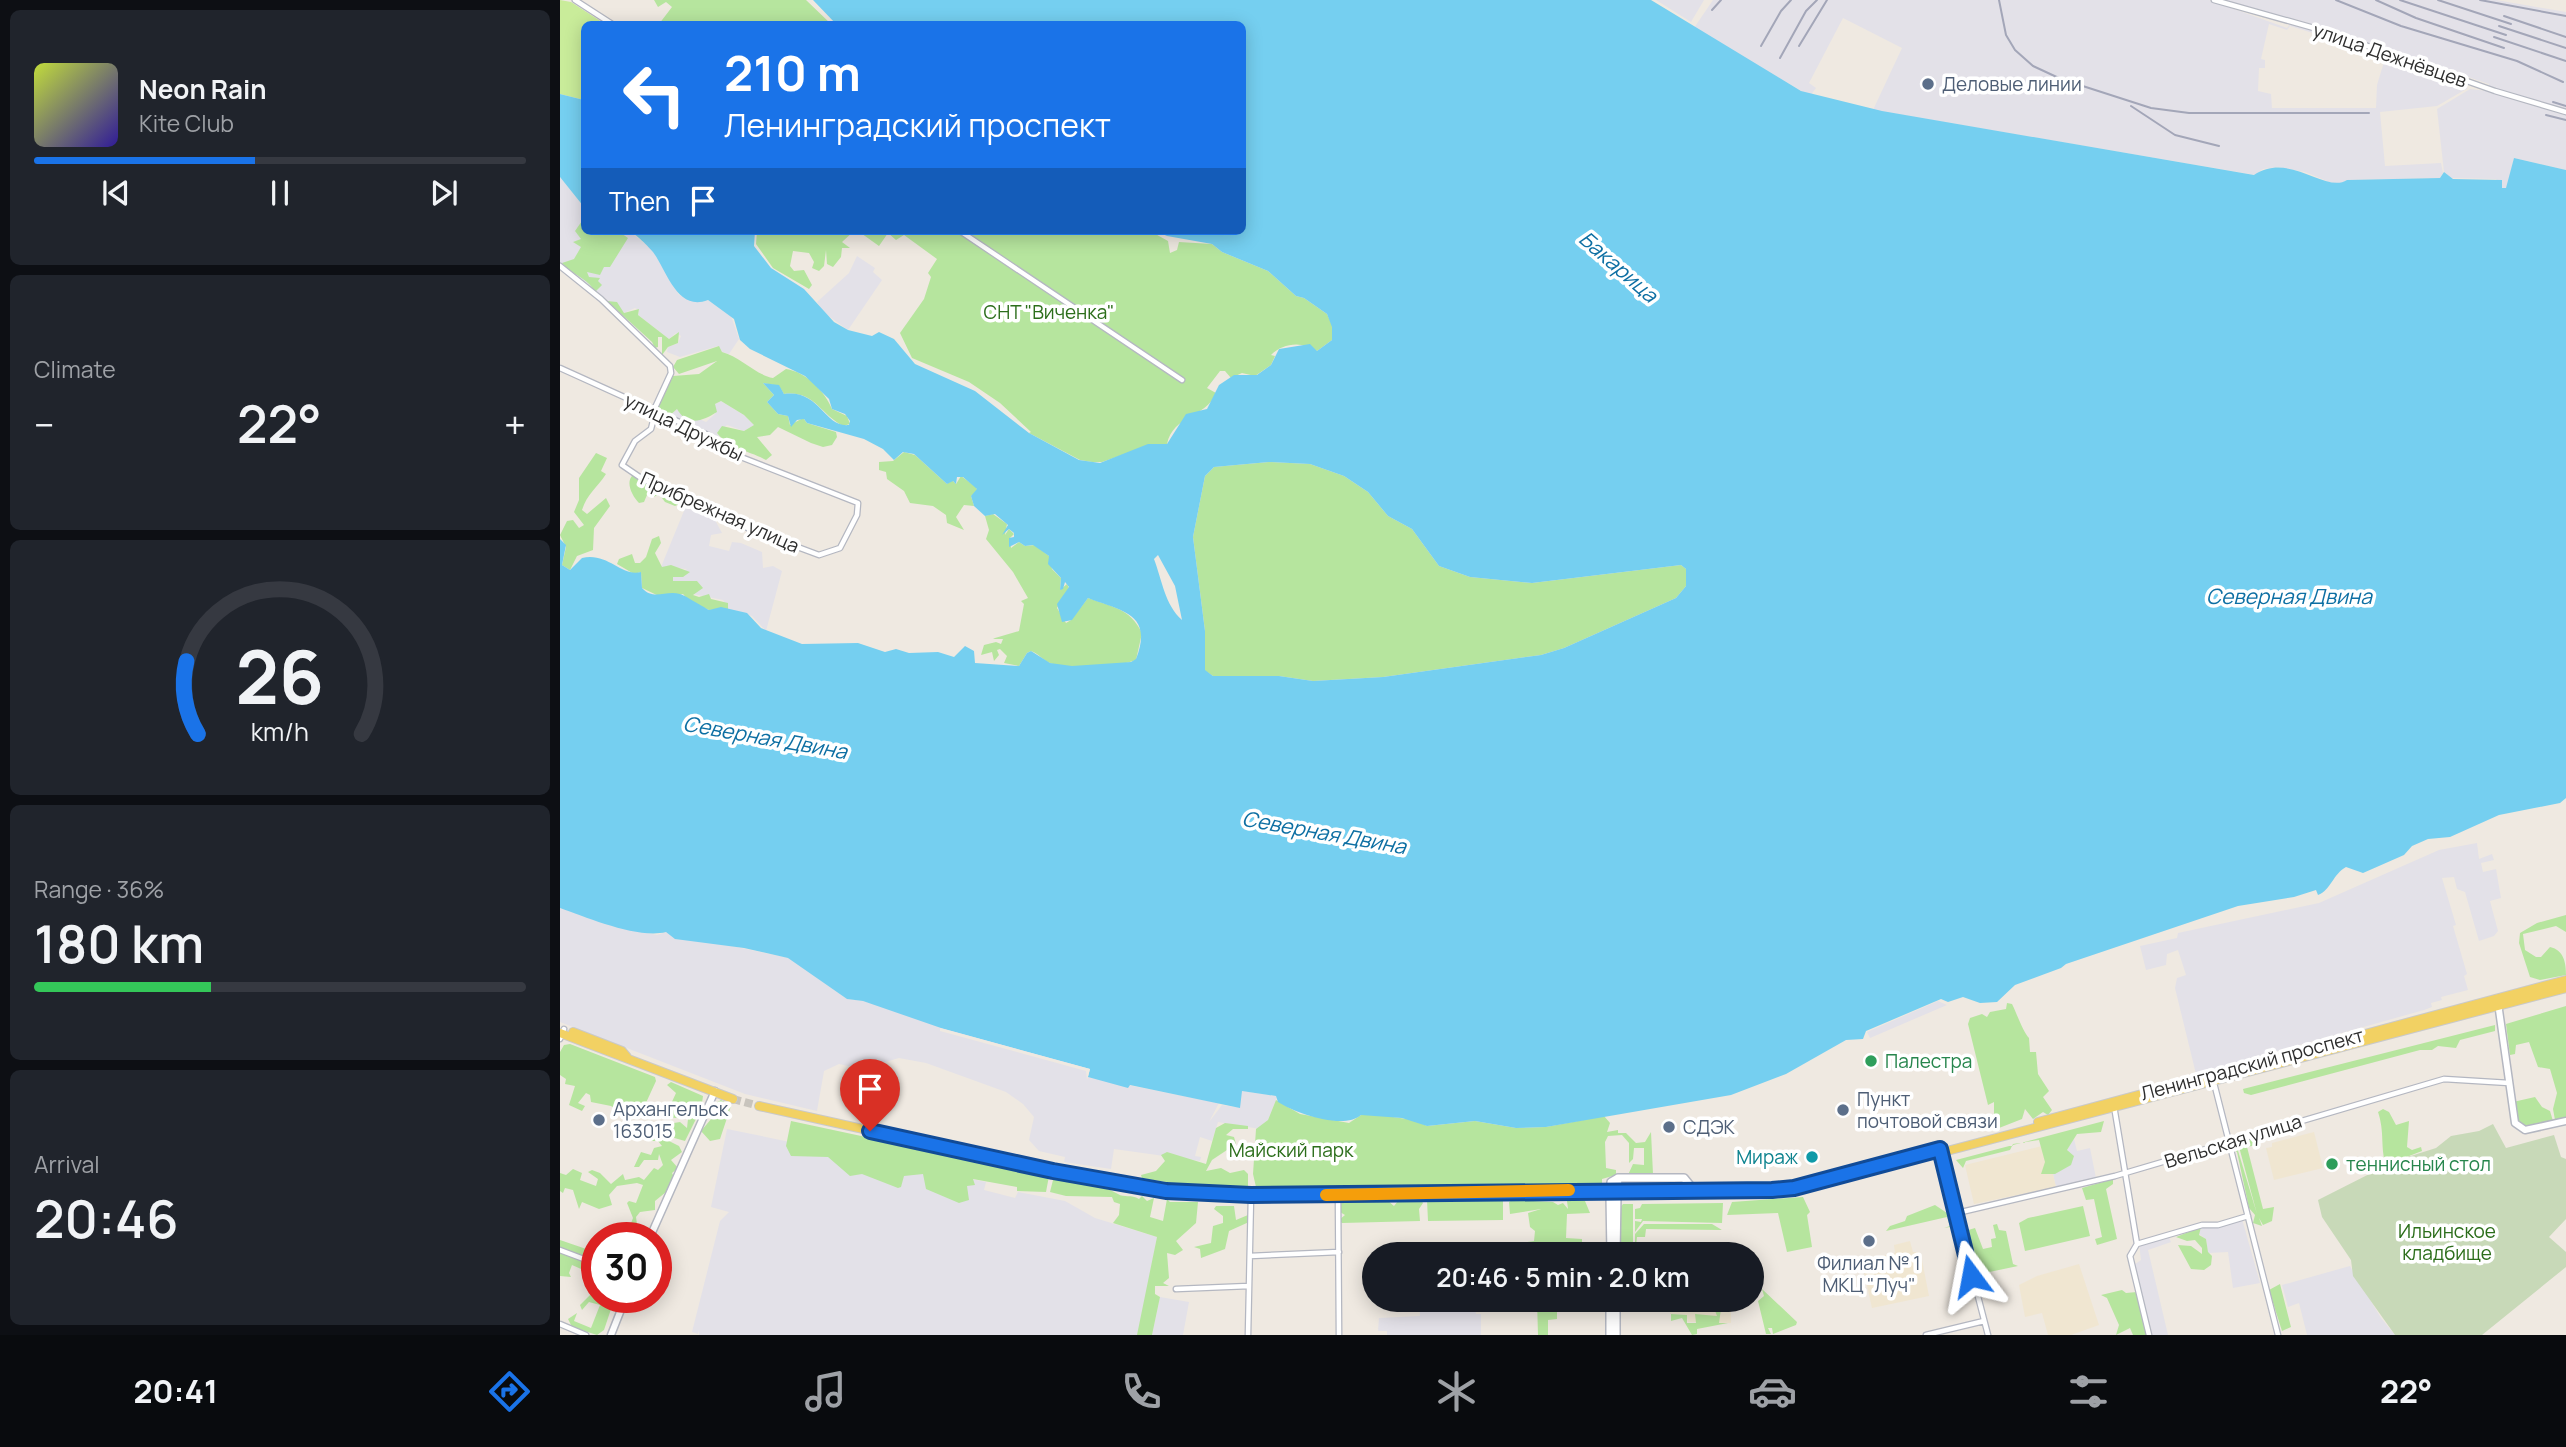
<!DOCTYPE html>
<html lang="en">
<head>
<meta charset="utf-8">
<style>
  :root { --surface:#171b24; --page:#20242c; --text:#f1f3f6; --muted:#9ea1a6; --line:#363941; --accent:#1a73e8 }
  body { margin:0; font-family:Manrope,sans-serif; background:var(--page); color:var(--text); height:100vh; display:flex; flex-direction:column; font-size:26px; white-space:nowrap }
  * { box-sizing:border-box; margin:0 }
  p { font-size:23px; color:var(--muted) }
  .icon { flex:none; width:38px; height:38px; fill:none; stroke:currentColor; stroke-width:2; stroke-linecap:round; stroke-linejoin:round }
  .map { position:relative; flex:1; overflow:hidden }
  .sheet { display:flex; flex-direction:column; gap:10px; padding:10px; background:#0d0f14; width:560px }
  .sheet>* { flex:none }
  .banner { position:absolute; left:21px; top:21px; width:665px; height:214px; border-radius:10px; box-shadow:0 4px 18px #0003; background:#1a73e8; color:#fff; overflow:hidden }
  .speed { position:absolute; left:21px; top:1222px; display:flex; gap:14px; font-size:35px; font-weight:700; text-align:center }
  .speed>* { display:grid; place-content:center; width:91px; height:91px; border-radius:50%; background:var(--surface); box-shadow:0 4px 18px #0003; line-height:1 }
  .speed .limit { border:10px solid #d22; background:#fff; color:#111 }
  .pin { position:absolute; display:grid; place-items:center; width:60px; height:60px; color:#fff; margin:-72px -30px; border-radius:50% 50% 50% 0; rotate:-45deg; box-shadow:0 0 7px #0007 }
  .pin .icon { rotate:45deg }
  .me { position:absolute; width:77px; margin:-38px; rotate:347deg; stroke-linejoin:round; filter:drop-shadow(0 0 5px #0008) }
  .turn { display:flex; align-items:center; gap:24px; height:147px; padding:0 28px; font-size:32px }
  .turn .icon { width:91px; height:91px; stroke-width:2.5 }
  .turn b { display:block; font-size:49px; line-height:60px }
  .then { display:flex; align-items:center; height:66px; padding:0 28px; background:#0003; gap:14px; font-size:26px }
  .big { font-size:52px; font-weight:600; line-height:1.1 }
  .sheet .card { flex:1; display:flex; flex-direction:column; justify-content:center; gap:10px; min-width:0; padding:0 24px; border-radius:10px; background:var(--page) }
  .sheet .dial { align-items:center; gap:0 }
  .dial svg { height:182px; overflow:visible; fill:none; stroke:var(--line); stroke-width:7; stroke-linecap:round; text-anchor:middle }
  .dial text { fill:var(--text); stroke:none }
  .song { display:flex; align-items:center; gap:21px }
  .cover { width:84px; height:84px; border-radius:10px; background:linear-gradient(135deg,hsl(70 70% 55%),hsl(250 70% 35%)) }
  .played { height:7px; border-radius:4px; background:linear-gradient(90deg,var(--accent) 45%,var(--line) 45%) }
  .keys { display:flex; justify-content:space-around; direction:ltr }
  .heat { display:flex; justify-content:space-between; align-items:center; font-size:38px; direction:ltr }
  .charge { height:10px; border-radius:5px; background:linear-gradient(90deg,#34c759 36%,var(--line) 0) }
  .trip { position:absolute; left:802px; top:1242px; width:402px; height:70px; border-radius:35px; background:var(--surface); box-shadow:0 4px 18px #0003; font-weight:600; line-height:70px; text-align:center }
  .dock { display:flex; height:112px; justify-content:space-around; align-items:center; background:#090b0e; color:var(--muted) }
  .dock .icon { width:49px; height:49px }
  .dock .on { color:var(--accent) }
  .dock b { font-size:32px; color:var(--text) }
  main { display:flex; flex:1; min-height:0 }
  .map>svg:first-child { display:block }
  .industrial { fill:#e3e1e8; fill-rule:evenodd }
  .education { fill:#f0e6d1 }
  .green { fill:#b6e59e }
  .cemetery { fill:#c8d9b8 }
  .pitch { fill:#c9ec9a }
  .water { fill:#75cff0; fill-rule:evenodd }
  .pier { fill:#efe9e1 }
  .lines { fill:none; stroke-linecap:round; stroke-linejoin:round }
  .primary-tunnel { stroke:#c8c4bd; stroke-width:8; stroke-dasharray:8 4; stroke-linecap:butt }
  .minor-casing { stroke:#b4b7c1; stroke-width:7 }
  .tertiary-casing { stroke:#b4b7c1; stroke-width:9 }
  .secondary-casing { stroke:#b4b7c1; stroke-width:10 }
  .primary-casing { stroke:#c9c9c9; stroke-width:10 }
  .minor { stroke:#fff; stroke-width:4.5 }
  .tertiary { stroke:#fff; stroke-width:6 }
  .secondary { stroke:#fff; stroke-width:7 }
  .primary { stroke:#f2d163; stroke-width:8 }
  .rail { stroke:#a3a6b8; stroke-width:2 }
  .route-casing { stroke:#114b97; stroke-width:18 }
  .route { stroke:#1a73e8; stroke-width:12 }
  .slow { stroke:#f59e0b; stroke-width:12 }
  .service-dot { fill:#5c6f8a; stroke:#fff; stroke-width:2.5 }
  .leisure-dot { fill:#2e9e5b; stroke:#fff; stroke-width:2.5 }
  .culture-dot { fill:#0f9aa8; stroke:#fff; stroke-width:2.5 }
  .labels { text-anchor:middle; stroke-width:7; stroke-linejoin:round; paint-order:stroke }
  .street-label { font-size:19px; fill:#2e2e2e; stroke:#fff }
  .service-label { font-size:19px; fill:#4e5e75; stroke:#fff; text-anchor:start }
  .park-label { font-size:19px; fill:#2c6e1b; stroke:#fff }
  .leisure-label { font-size:19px; fill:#27864d; stroke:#fff; text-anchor:start }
  .culture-label { font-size:19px; fill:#0d838f; stroke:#fff; text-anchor:end }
  .water-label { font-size:21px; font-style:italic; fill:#0d6fa3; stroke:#fff }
</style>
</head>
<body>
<main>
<section class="sheet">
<div class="card">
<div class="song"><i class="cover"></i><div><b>Neon Rain</b><p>Kite Club</p></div></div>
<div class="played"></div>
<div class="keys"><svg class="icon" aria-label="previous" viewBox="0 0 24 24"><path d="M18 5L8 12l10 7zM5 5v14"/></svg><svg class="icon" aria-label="pause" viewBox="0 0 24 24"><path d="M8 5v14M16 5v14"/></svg><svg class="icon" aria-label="next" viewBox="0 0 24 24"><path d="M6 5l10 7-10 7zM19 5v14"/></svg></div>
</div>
<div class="card"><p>Climate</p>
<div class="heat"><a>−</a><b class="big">22°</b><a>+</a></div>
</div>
<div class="card dial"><svg viewBox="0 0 100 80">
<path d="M14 69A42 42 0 1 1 86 69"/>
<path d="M14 69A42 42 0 0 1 9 37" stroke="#1a73e8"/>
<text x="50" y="56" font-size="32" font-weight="700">26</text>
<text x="50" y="72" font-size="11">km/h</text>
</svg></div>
<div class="card"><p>Range · 36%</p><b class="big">180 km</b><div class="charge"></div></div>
<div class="card"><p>Arrival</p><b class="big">20:46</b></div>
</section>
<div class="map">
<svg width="2006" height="1335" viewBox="0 0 2006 1335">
  <rect width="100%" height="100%" fill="#efe9e1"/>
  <path class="industrial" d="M1096 0H1144L1131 22Z
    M1153 0H1649L1727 28 1730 24 1820 50 1881 73 1879 79 1908 88 1877 106 1820 112 1825 166 1881 163 1883 173 1880 178 1787 180 1780 185 1769 184 1767 181 1745 172 1718 167 1703 169 1695 175 1313 110 1342 48 1283 18 1249 83 1256 88 1250 96 1134 28ZM1709 24 1727 30 1730 26 1818 53 1824 62 1817 85 1816 108H1712L1711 94 1698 91 1699 68H1705V60L1701 59Z
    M1662 0H1936L2006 12V170L1954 158 1947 188H1942L1936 179 1891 178 1884 172 1877 109 1910 89 1927 91 1929 84 1735 19 1718 18Z
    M0 177 24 207V231L70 232 92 249 119 295 143 302 148 300 171 316 179 339 169 354 162 352 158 346 120 357 107 352 108 347 118 343 121 336 116 333 109 339 78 315 79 310 75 308 64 313 4 266 0 262Z
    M297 256 315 268 313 272 322 280 288 330 263 312 257 302 289 273Z
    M161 401 184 415 194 425 184 431 167 425 157 433 161 439 157 446 149 435 108 417 117 409 146 422 155 414V404Z
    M126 506 155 520 162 533 151 535 149 546 169 551 172 542 181 543 202 552 203 568 213 566 222 571 206 631 192 616 168 609 163 600 133 594 141 589 137 581H113V577L127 569 101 567Z
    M1917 843 1919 859 1932 854 1934 860 1921 863 1923 872 1936 869 1941 898 1930 901 1938 931 1934 936 1919 941 1905 892 1897 889 1894 877 1882 878 1896 925 1893 926 1907 974 1904 976 1908 990 1881 997 1882 1000 1871 1003 1872 1007 1864 1010 1636 1074 1615 988 1617 978 1626 975 1618 950 1607 954 1606 965 1586 970 1580 946 1617 938 1618 933 1759 903 1879 850Z
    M0 908 61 928 97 935 106 932 229 958 287 999 303 1001 530 1069 528 1077 659 1103 649 1122 662 1105 675 1107 682 1091 717 1096 716 1100 708 1120 700 1129 658 1122 652 1141 640 1137 635 1156 641 1157 640 1161 554 1149 551 1169 504 1162 505 1157 479 1151 469 1140 474 1117 463 1104 446 1092 366 1063 339 1058 302 1069 279 1064 264 1071 257 1111 185 1094 0 1022Z
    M1378 1001 1387 1005 1310 1038 1307 1032Z
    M167 1129 426 1182 424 1190 455 1198 458 1192 505 1201 535 1218 597 1237 579 1332 577 1335H139V1330L138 1334 132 1332 160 1221 169 1212 151 1207Z
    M1514 1139 1517 1151 1530 1148 1536 1178 1496 1187 1493 1174 1511 1163 1512 1157 1507 1150Z
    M1682 1219 1700 1283 1673 1288 1668 1252 1648 1253 1646 1239 1639 1234 1641 1227Z
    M1608 1235 1611 1242 1588 1250 1608 1335H1586L1588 1331 1571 1267 1581 1260 1579 1243Z
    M1790 1266 1821 1318 1835 1335H1747L1739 1303 1728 1307 1722 1285Z
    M600 1297 629 1302 623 1335H592Z
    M859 1300H914L916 1314H921V1335H827V1331H818L819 1318 860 1316Z"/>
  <path class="education" d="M1754 1132 1763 1168 1714 1180 1706 1148 1712 1147V1143Z
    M1486 1145 1496 1187 1414 1204 1405 1165Z
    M1350 1241 1353 1252H1358L1362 1260 1369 1296 1312 1308 1303 1268 1309 1267V1259L1335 1253 1334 1245Z
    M1519 1264 1539 1325 1511 1335H1488L1482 1313 1465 1317 1459 1285 1477 1276Z
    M1110 1300H1171V1323L1128 1322 1127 1315 1110 1314Z"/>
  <path class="green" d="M94 0H246L271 24H99L112 7 106 2 98 7Z
    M24 218V231H58L68 238 50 267H44L40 275 27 272 29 277 40 278 38 281 42 285 35 292C27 277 13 276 2 263L14 259 21 247 13 242 21 239 15 231Z
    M197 231H294L282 242 290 248H282L281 257 273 267 267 264 266 250 264 266 259 271 252 268 254 262 249 253 233 251 230 266 234 271 244 270 252 285 249 289 213 268 196 244Z
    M298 231H590L608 241 610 253 617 250 619 242 652 244 662 252 708 271 736 296 744 298 767 314 772 325V340L757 351C742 341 723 343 711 355L715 356 711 365 695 376 682 373 671 378 665 371H660L647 388 656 393C646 418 613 415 607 444H594L542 462H532L520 460 469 433 471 432 440 403 409 382 352 358 340 333 364 299 371 277 368 273 377 259 344 235 336 240 328 233 319 246Z
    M47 301 57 302 64 313 79 309 78 315 109 339 119 332 118 343 108 347 102 355V337H98V347L95 348 92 342Z
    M159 346 162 352C181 357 194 374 213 378L226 369C247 372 265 392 272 409L287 416 290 424 283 426C260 414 254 390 224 394L219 386 203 383 214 395 207 402 218 414 228 416 230 425 243 418 247 423 276 432 277 437 272 445 263 447 251 443 218 427 210 435 197 437 212 455 206 460C188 450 171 450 157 433L162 426 184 431 194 425 184 415 161 401 155 404 157 412C144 420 128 428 117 409L108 417 96 412 113 376 139 374 157 361 119 374 113 367 117 360Z
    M344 452 355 455 387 484 392 480 396 484 401 476 416 487 418 492 411 496 414 506 404 505 396 517 404 530 387 523 386 515 373 506 350 503 344 491 327 479 326 472 319 470V462L333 461Z
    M36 453 47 458 41 471 46 474C37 488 27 494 22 510L27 514 46 498 50 506 34 528 33 550 17 556 10 570 2 565 6 547 0 535 7 521 13 520 19 528 24 525 14 512 19 500V478Z
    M709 462 750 464 784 476 808 492 828 516 852 529 879 566 910 577 972 583 1121 565 1126 569V586L1116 598 1004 648 981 655 823 677 753 681 719 676H653L644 670 645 631 633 537 645 476 654 467Z
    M73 475 90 487 120 498 122 503 115 506 105 502 99 494 94 497 87 495 84 502 79 503C72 496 65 482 73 475Z
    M433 514 447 524 445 535 449 529 454 534 450 538 451 548 459 542 465 546 475 545 489 556 492 569 501 578 500 590 507 584 509 588 497 608 506 623 511 620 528 598C552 607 570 608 582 633L576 660C558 667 509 671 490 663 484 661 479 654 471 651L467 653 459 666 444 663 447 656 440 649 437 650 439 655 434 661 432 652 421 655 424 645 436 642 441 644 443 639H433L435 638 459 631 464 604 461 601 468 598 453 572 426 539 429 530 425 516Z
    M99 536 101 543 95 553 102 567 111 565 130 572 123 577H113V581H137L143 588 133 595 139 597 149 594 151 599 168 603V609L149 610 129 601 123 594 101 597 82 588 81 572 74 574 57 564 59 559 72 554 75 563H80L86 557 92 539Z
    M2006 915V932L1996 926 1963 934 1965 950 1976 957H1981L1990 947C2004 950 2006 963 2006 975L1980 980 1970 977 1959 943 1960 933 1977 923Z
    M1447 1003 1452 1004C1457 1014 1463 1032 1469 1038L1470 1052H1476L1478 1074 1489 1091 1483 1097 1492 1110 1488 1115 1483 1112 1473 1119 1465 1109 1462 1119 1439 1128 1434 1116V1102L1428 1105 1408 1024 1410 1018 1422 1014 1427 1017 1430 1012 1446 1009Z
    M2006 1006V1119L1995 1120 1993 1109 1997 1093 1990 1069 1978 1067 1969 1042 1956 1045 1955 1054 1950 1055 1946 1024Z
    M1935 1025V1031L1900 1040 1896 1048 1878 1046 1872 1050H1860L1691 1095 1684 1093 1683 1089Z
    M10 1044 95 1077 96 1081 79 1118H71L69 1110 63 1114 51 1106 31 1102 30 1095 26 1093 18 1103 25 1106 22 1111 9 1105 15 1086 5 1084 6 1079 0 1075V1052L4 1045Z
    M111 1082 143 1096 142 1103 132 1106 139 1113 125 1141 111 1137 114 1123 120 1122 127 1128 128 1119 105 1117 116 1093 107 1085Z
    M1975 1097 1982 1107 1990 1111 1993 1121C1979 1125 1967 1131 1956 1121L1953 1102Z
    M161 1100 171 1106 160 1139 150 1141 141 1131 152 1118 156 1103Z
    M716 1100 740 1114 789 1123 801 1115H819L854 1120 867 1126 915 1121 956 1128 986 1127 1044 1116 1050 1123 1047 1132 1058 1130V1133H1066L1076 1143 1085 1142 1091 1132 1093 1174 1068 1175 1073 1164 1084 1165V1148H1074L1073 1159 1069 1163V1143L1062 1135 1048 1136 1045 1142 1046 1168 1056 1170V1175L1042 1179V1185L696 1187 693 1174 696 1129 708 1120Z
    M1823 1109 1829 1112 1836 1125 1849 1121 1847 1147 1852 1150 1861 1147 1862 1151 1826 1165C1820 1147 1825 1133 1818 1112Z
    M231 1121 489 1176 486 1192 457 1191V1187L413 1179 415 1185 407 1186 409 1200 399 1203 366 1189 363 1174 344 1176 341 1187 338 1188 302 1174 290 1176 268 1157 231 1156 226 1146Z
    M1544 1121 1541 1132 1517 1134 1507 1150 1514 1156 1511 1165 1495 1174H1481L1485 1162 1479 1140 1453 1144 1450 1150 1406 1161 1403 1168 1396 1160Z
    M665 1123 688 1126V1129H673L666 1135 674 1137 676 1144 652 1160 646 1171 661 1168 670 1173 684 1170 688 1174V1187L646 1189 582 1178 581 1175 596 1171 605 1161 601 1155 607 1152 646 1164 656 1128Z
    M97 1135 119 1146 122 1152 111 1160 118 1168 112 1173 114 1177 106 1192 95 1201V1210L80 1212 76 1217 77 1224 82 1227 79 1237 66 1236 73 1218 67 1203 69 1201 76 1203 83 1185 77 1183 57 1186 49 1195 52 1205 39 1209 22 1202 19 1209 13 1190 5 1188 3 1193 0 1191V1173L6 1175 13 1169 22 1173 20 1180 36 1186 38 1179 28 1172 32 1170 40 1173 51 1184 63 1174 65 1180 79 1177 84 1180 94 1168 98 1170 103 1165 99 1154 98 1160H84L79 1167H74L81 1152 91 1155 94 1148 102 1146 98 1141H89L92 1136Z
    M1691 1140 1696 1145 1687 1147 1703 1209 1714 1207 1712 1221 1703 1225 1699 1218 1702 1226 1693 1223 1695 1215 1689 1208 1677 1152 1674 1150 1676 1144 1697 1214 1678 1143Z
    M494 1176C516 1181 539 1183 558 1194 564 1198 571 1194 579 1199L582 1196 587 1201 594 1198 590 1217 603 1221 607 1199 610 1202H638L636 1223 616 1241 623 1250 615 1255 607 1253 609 1278 603 1283 609 1286H595V1294L600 1297 592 1335H577L597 1237 553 1223 559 1215 560 1204 554 1202 552 1197 506 1196 490 1192Z
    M1553 1179V1184L1546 1189 1557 1239 1537 1245 1535 1239 1542 1237 1534 1199 1526 1200 1522 1188Z
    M1243 1197 1250 1212 1247 1215 1252 1247 1227 1252 1218 1213 1167 1215 1172 1202Z
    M939 1198 943 1201V1220L868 1221 867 1200Z
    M784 1200H827L834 1206 838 1201 861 1200 863 1203 859 1209 860 1221 782 1223 779 1220 785 1215 780 1212V1205Z
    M952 1200 993 1202 998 1205 1003 1203 1008 1209 1007 1201H1025L1030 1213 1007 1214 1006 1238 1022 1239V1243H984L983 1251 952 1249 954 1244 974 1241 975 1231 970 1227 968 1213 981 1209 950 1214 949 1202Z
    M1163 1203 1162 1223 1083 1221 1075 1232V1221L1081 1222 1082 1219H1075V1209L1080 1208 1082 1204Z
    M1063 1204H1073V1255H1060V1208Z
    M1375 1205 1387 1213 1391 1225 1390 1227 1384 1228 1390 1226 1387 1217 1326 1231 1330 1226 1345 1221 1347 1216Z
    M656 1206H674L676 1220 688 1215 689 1222 669 1231 665 1249 641 1258 640 1249 634 1247 651 1243 653 1226 663 1223V1216L654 1209Z
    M1523 1206 1530 1236 1465 1251 1459 1223 1468 1218Z
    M1084 1224H1152L1162 1230 1086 1229 1085 1237H1077L1075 1255V1234Z
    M1437 1224 1439 1230 1446 1231 1453 1264 1458 1266 1415 1275 1413 1270 1419 1263 1409 1250 1405 1231 1415 1228 1423 1249 1432 1247 1431 1239 1436 1238 1433 1225Z
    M1641 1227 1639 1235 1646 1239 1648 1252 1652 1256 1651 1265 1644 1270 1631 1269 1618 1245 1631 1246 1642 1254V1248L1635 1240 1627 1241 1616 1237Z
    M0 1240 35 1252 37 1276 12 1265 9 1273 11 1277 0 1276Z
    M1720 1284 1731 1327 1722 1331 1709 1290Z
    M1202 1289 1237 1322 1236 1325 1213 1334 1212 1328H1208L1211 1334H1206L1198 1301 1204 1296Z
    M35 1290 37 1297H55L44 1330 37 1335 12 1327 8 1319 17 1313 14 1321 31 1328 40 1305 29 1302 22 1310 20 1305Z
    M1562 1290 1566 1293 1577 1292 1588 1331 1586 1335H1573L1570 1328 1556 1335 1559 1325 1547 1298 1541 1295Z
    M977 1300H997V1319L988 1320V1335H978Z
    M1153 1305H1165V1309H1161L1159 1323H1168L1137 1329V1334L1132 1335 1122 1318 1111 1321V1314L1127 1315V1323H1136L1135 1314 1157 1316Z"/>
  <path class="cemetery" d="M1933 1124 1946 1148 1994 1135 2001 1157 2006 1159V1219L1989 1237 2006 1252V1267L1922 1335H1835L1793 1276 1791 1260 1762 1217 1758 1200 1835 1161 1876 1148 1891 1136 1919 1131Z"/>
  <path class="pitch" d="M0 0 11 2 45 24H24V100L0 94Z"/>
  <path class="water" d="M253 0H1091L1241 91 1322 111 1694 175C1730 151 1766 194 1787 180L1880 178 1884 172 1893 179 1942 180V188H1946L1954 158 2006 170V798L2000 803 1939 815 1890 837 1868 839 1852 846 1844 855 1803 873 1786 867C1773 874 1771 890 1758 895L1756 890 1734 897 1678 906 1506 964 1501 968 1455 985 1437 1002 1420 1003 1403 997 1388 1002 1381 999 1306 1031 1303 1039 1286 1040 1226 1074 1171 1095 986 1127 956 1128 915 1121 867 1126 842 1118 801 1115C784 1130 737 1114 718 1102L716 1096 682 1091 680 1108 570 1085 568 1088 528 1077 530 1069 381 1028 303 1001 287 999 228 958 184 948 115 939 106 932C78 939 28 918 0 908V539L6 545 2 565 10 570 22 558C48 552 61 577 81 572L82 588C94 601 105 590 120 594 124 595 142 606 149 610L161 607 187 613 201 628 242 644 298 643 325 652 336 649 349 653 378 652 394 657 405 646 414 651 415 663 459 666 467 653 471 651 490 663 512 666 571 662 576 659C594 613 561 611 528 598L512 620 502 622 497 604 509 587 505 582 503 589 500 590 501 578 488 564 489 556 473 545 465 546 459 542 449 547V538L454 537V533L449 529 442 535 448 525 435 514 425 516 414 506 411 496 417 489 403 477H397L396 484 393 481 387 484 354 454 343 452 334 460 323 449 304 439 247 423 244 419 237 420 231 427 228 416 218 414 207 402 214 395 203 383 219 385 224 394C260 389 264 428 289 425L290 421 285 414 272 409 269 399 245 376 190 349 180 340 174 319 148 300C117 312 107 271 93 252 89 247 75 233 69 231 65 230 61 232 58 231H195L194 246 211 268 244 289 274 322 288 330 312 336 319 332 334 339 355 364 415 391 469 433 519 460 540 463 588 444H607L626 414 647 409 659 385 674 375H697L711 365 719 349 750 344 757 351 772 340V327L767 314 744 298 736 296 708 271 662 252 652 244 607 236 596 231H682V24H276ZM709 462 750 464 784 476 808 492 828 516 852 529 879 566 910 577 972 583 1121 565 1126 569V586L1116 598 1004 648 981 655 823 677 753 681 719 676H653L645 670V631L633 537 645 476 654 467ZM598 555 615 586 622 620C605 605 602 580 594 559Z
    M0 94 24 100V207L0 177Z"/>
  <path class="pier" d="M380 1028 530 1069 527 1080 526 1071 380 1031Z"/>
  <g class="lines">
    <path class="primary-tunnel" d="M173 1099 199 1106"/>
    <defs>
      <path id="minor" d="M15 0 52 24
        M1654 0 1768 32 1935 91 2006 112
        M400 231 622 380
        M0 266 41 299 110 366 111 373 93 412
        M0 368 148 435 163 450 298 503 297 515 280 548 259 555 192 530 81 478 62 465 75 441 91 429 95 413
        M0 1039 4 1029
        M1653 1079 1718 1335
        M1554 1106 1577 1244 1570 1256 1589 1335
        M1380 1150 1428 1335
        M778 1194 779 1335
        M1397 1213 1555 1176 1884 1079 1949 1083
        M1577 1244 1642 1225H1658L1688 1216
        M0 1250 37 1264
        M690 1256 779 1252
        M616 1289 689 1286
        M0 1324 26 1335
        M688 1335 691 1196
        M1366 1335 1424 1321"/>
      <path id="tertiary" d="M1938 1003 1955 1123 1965 1130 2006 1121
        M90 1237 155 1091
        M51 1335 66 1297"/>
      <path id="secondary" d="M1051 1190V1182L1058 1178H1124L1133 1189
        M1057 1190 1058 1178
        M1050 1196 1051 1255
        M1056 1255 1057 1195
        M1050 1335V1300
        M1056 1335V1300"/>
      <path id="primary" d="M13 1032 62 1051 67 1057
        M0 1033 173 1099
        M199 1106 493 1171 606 1191 691 1195 1051 1190
        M1478 1122 2006 980
        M969 1192 983 1195 1133 1194 1222 1189 1372 1150 1387 1151 2006 988"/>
    </defs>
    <use href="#minor" class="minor-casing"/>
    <use href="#tertiary" class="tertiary-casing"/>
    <use href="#secondary" class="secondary-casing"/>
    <use href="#primary" class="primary-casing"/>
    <use href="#minor" class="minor"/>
    <use href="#tertiary" class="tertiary"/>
    <use href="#secondary" class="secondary"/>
    <use href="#primary" class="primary"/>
    <path class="rail" d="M1439 0 1446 35 1455 50 1473 66 1501 79 1591 108 1629 113H1809
      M1776 0 1841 26 1957 61 2003 82
      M1816 0 1856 18 1944 48
      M1840 0 1946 35
      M1878 0 1951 24
      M1920 0 2006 16
      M1152 10 1161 0
      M1944 16 2006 37
      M1939 26 2006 48
      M1934 37 2006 61
      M1201 46 1221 11 1231 0
      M1239 46 1267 0
      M1220 58 1246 11 1257 0
      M1993 102 2006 106
      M1571 106 1615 135 1659 146
      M1986 115 2006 120"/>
  </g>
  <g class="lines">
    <defs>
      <path id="route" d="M310 1131 493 1171 606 1191 691 1195 1212 1190 1234 1188 1380 1149 1411 1276"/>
    </defs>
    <use href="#route" class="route-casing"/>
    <use href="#route" class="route"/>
    <path class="slow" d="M766 1195 1009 1190"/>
  </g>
  <g class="service-dot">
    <circle cx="1368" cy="84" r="7"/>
    <circle cx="1283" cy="1110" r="7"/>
    <circle cx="39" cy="1120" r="7"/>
    <circle cx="1109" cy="1127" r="7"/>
    <circle cx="1309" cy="1241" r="7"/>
  </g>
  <g class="leisure-dot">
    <circle cx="1311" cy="1061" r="7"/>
    <circle cx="1772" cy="1164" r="7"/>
  </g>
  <circle class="culture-dot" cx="1252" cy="1157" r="7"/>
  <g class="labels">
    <g class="street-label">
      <text transform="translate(1830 55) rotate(19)" y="7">улица Дежнёвцев</text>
      <text transform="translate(124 427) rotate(26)" y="7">улица Дружбы</text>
      <text transform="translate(160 512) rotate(24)" y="7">Прибрежная улица</text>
      <text transform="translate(1692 1064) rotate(-15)" y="7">Ленинградский проспект</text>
      <text transform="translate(1673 1141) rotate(-17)" y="7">Вельская улица</text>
    </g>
    <g class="service-label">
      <text x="1382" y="91">Деловые линии</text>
      <text x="1297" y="1106">Пункт<tspan x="1297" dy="22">почтовой связи</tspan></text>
      <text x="53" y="1116">Архангельск<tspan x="53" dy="22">163015</tspan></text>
      <text x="1123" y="1134">СДЭК</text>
      <text x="1309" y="1270" text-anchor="middle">Филиал № 1<tspan x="1309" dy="22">МКЦ "Луч"</tspan></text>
    </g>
    <g class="park-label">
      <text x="489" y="319">СНТ "Виченка"</text>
      <text x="731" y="1157">Майский парк</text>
      <text x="1887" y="1238">Ильинское<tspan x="1887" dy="22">кладбище</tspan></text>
    </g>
    <g class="leisure-label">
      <text x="1325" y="1068">Палестра</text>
      <text x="1786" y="1171">теннисный стол</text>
    </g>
    <g class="culture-label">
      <text x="1238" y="1164">Мираж</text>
    </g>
    <g class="water-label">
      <text transform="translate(1058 267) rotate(41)" y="7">Бакарица</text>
      <text x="1729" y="604">Северная Двина</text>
      <text transform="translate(205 738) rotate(10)" y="7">Северная Двина</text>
      <text transform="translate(764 833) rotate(10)" y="7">Северная Двина</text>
    </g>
  </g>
</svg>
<div class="speed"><div class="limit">30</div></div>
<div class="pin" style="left:310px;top:1131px;background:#d93025"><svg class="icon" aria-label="arrive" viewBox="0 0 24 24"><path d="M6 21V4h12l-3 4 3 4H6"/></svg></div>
<svg class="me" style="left:1411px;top:1276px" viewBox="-20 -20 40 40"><path d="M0-17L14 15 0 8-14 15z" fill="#1a73e8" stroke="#fff" stroke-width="4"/></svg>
<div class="trip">20:46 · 5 min · 2.0 km</div>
<div class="banner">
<div class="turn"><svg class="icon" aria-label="left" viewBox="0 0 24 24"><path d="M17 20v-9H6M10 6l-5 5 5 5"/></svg><div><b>210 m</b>Ленинградский проспект</div></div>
<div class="then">Then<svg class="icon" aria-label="arrive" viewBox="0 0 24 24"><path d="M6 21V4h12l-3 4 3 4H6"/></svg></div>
</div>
</div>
</main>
<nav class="dock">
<b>20:41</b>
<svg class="icon on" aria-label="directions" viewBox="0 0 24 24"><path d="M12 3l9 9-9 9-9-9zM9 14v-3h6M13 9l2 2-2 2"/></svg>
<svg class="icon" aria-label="music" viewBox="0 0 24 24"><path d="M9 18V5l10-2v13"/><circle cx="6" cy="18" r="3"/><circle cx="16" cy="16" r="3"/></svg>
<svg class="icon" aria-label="phone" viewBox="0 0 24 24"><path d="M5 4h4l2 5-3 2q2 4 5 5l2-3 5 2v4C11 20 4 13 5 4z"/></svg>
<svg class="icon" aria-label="climate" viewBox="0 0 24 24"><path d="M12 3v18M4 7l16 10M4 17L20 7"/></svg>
<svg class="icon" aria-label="car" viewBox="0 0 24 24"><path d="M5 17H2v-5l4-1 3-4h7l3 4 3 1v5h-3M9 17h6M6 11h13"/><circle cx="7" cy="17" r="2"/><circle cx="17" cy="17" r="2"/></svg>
<svg class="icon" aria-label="filters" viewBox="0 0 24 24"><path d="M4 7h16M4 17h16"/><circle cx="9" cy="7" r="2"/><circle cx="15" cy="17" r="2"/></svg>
<b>22°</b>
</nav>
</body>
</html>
